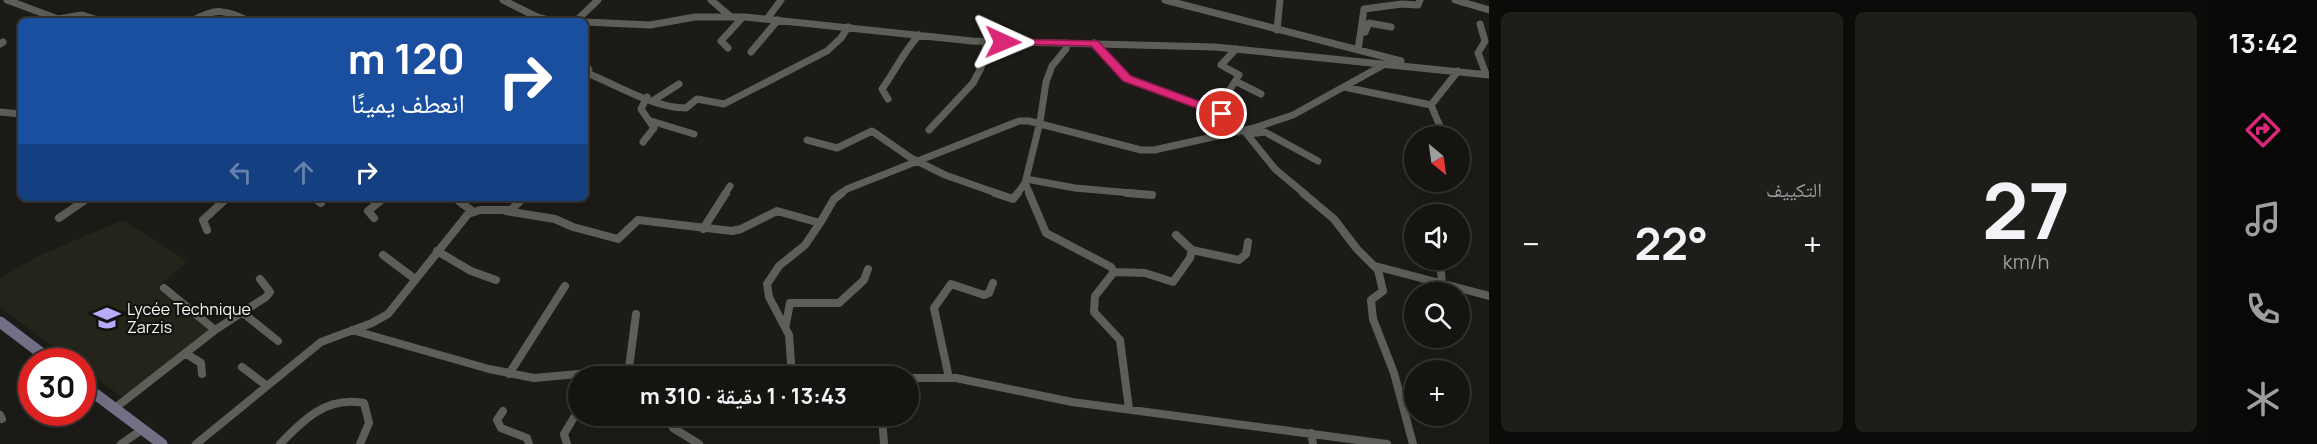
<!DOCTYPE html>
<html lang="ar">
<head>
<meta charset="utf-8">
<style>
  :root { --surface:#151411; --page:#1e1d1a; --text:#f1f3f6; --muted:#9d9e9f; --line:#343331; --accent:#db2777 }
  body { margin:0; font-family:Manrope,"Noto Naskh Arabic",sans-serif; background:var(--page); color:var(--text); direction:rtl; height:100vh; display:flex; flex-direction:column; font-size:22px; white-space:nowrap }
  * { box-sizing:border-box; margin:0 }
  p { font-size:20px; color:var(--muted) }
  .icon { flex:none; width:33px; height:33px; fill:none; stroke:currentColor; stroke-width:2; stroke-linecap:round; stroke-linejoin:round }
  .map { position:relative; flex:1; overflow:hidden; direction:ltr }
  .details { display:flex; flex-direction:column; gap:12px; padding:12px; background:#0c0b09; width:720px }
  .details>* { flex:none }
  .top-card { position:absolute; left:18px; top:18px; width:570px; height:183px; border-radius:9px; box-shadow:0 6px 24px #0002,0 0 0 2px var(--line); direction:rtl; background:#1a4fa0; color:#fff; overflow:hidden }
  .needle { width:39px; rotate:151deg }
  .controls { position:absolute; left:1404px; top:126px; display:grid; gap:12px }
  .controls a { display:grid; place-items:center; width:66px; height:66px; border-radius:50%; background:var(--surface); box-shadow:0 6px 24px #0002,0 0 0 2px var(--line); font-size:30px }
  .speed { position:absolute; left:18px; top:348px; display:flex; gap:12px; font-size:30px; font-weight:700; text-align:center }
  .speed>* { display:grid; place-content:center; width:78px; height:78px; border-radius:50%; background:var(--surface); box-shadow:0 6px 24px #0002,0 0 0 2px var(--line); line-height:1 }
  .speed .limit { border:9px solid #d22; background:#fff; color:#111 }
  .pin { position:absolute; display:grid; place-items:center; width:51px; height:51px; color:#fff; margin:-26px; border:3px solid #fff; border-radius:50%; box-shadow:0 2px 6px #0007 }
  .me { position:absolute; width:66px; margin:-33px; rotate:91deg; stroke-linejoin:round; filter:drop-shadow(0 0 4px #0008) }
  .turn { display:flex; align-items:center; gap:21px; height:126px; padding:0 24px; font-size:27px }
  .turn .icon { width:78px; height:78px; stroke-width:2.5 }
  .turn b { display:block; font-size:42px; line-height:51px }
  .lanes { display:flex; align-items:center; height:57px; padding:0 24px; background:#0003; justify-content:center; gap:30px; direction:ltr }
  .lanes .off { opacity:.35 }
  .big { font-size:45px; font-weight:700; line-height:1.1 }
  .details .tile { flex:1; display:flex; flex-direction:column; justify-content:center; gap:9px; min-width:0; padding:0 21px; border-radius:9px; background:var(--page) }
  .details .dial { align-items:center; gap:0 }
  .dial b { font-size:78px; line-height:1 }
  .heat { display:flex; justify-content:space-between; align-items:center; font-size:33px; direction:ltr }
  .details .tiles { flex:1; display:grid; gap:12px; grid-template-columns:repeat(2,1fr) }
  .trip { position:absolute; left:568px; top:366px; width:351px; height:60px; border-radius:30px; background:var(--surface); box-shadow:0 6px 24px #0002,0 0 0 2px var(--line); font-weight:700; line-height:60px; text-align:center; direction:rtl }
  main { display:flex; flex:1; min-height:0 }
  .menu { display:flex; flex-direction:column; width:108px; justify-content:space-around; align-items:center; background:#080807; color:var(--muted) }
  .menu .icon { width:42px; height:42px }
  .menu .on { color:var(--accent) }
  .menu b { font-size:27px; color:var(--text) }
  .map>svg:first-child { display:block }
  .built { fill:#25241a }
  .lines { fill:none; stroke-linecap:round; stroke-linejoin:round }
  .minor-far1 { stroke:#5e5e59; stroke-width:7 }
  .minor { stroke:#5e5e59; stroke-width:8 }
  .secondary { stroke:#746e87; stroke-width:11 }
  .route { fill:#db2777; stroke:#8e194d; stroke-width:1.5 }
  .labels { text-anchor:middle; stroke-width:4.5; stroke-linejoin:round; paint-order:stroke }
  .poi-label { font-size:16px; fill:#f5f5f2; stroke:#12120e; text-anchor:start }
</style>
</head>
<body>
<main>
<nav class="menu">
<b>13:42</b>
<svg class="icon on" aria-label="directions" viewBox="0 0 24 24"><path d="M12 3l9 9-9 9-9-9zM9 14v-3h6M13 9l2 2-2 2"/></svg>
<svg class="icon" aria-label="music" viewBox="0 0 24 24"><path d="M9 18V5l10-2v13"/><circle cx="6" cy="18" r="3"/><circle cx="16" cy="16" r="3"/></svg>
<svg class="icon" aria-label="phone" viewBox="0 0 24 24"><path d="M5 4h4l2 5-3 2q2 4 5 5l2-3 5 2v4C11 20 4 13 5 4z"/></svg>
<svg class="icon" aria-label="climate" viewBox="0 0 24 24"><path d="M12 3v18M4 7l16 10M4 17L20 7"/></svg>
</nav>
<section class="details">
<div class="tiles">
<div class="tile dial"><b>27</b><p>km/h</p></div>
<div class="tile"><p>التكييف</p>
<div class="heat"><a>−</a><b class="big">22°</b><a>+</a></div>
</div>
</div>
</section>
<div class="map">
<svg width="1489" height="444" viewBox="0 0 1489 444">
  <rect width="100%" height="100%" fill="#1c1b17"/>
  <path class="built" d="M123 220 187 261 160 285 212 330 125 400 83 368 82 362 73 361 0 307V278L36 257Z"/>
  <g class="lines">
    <path class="minor-far1" d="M7 0 58 19 82 15 101 21
      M503 0 537 17 552 21
      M711 0 731 17
      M1165 0 1401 61
      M1455 0 1489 10
      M767 19 781 0
      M192 21C217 7 224 10 249 21
      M576 21 598 0
      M585 22 650 25 695 17H745L972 41 1215 47 1489 75
      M1480 24 1485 41 1478 53 1486 74
      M1277 30 1280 0
      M1365 32 1369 23 1391 27
      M1094 43 1127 79 1217 111 1246 133 1275 169 1305 194
      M0 44 3 42
      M728 48 721 41 743 17
      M1358 50 1364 9 1402 4 1418 5 1420 0
      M751 52 778 20
      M585 63 589 70 586 75
      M587 73C617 85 653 108 686 108L697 99 724 104 827 51 841 38 848 27
      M1237 82 1261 94
      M1344 87 1431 105 1458 71
      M1226 96 1239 75 1221 65 1236 49
      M888 99 882 89C895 71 904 51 919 35
      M654 100 679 84
      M1431 105 1444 136
      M0 112 21 114
      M651 121 694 134
      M929 130 973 83 981 68 987 41
      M1249 134 1265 132 1318 161
      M807 140 837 148 872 131 911 158 945 175 999 194
      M643 142 654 128 641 109 647 97
      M1026 179 1075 188 1143 194
      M725 194 730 186
      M840 194 847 189 1019 121H1029L1141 150H1154L1254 128 1293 115 1385 64
      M1017 194 1025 183
      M1030 194 1025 183 1040 122 1046 82 1052 66 1066 49 1067 43"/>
    <path class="minor" d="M995 193 1013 199 1018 193
      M1029 193 1046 233 1111 267 1114 272 1095 296 1094 312 1120 340 1129 409
      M1127 193 1152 195
      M1303 193 1334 219 1357 249 1378 270 1383 291 1371 300 1373 319 1394 373 1413 444
      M314 198 321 203
      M455 198 472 211
      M506 211 555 219 573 227 618 239 638 220 732 231 741 229 777 211 820 223 805 245 779 266 767 284 769 297 789 335 792 376
      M59 218 88 198
      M374 218 368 211 384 198
      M820 223 834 199 842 193
      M703 229 726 193
      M207 230 203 220 227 198
      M1192 250 1239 260 1246 254 1248 242
      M437 251 471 271 496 280
      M383 255 415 279
      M1440 260 1442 284
      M1375 266 1489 296
      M1114 272 1145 273 1173 282 1190 258 1192 250 1176 235
      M164 288 215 330
      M243 313 278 341
      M786 324 790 303H839L864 280 868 269
      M352 330 489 369 534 378 644 368 721 376
      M185 353 201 363 202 374
      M242 367 267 386
      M629 368 636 314
      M509 374 565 286
      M909 378H956L1072 402 1387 444
      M949 378 934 308 951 284 984 295 989 293 993 283
      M115 408 215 330 266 297 270 292 260 279
      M503 411 497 420 501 428 527 438 529 444
      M0 415 2 419
      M882 416 884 444
      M673 428 699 444
      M1311 433 1313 444
      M121 444 143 429
      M196 444 321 342 372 323 388 314 468 214 480 210H511L523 198
      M280 444C304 419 327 396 364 403L369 423 360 444
      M567 444 564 434 576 414"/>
    <path class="secondary" d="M0 322 53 362
      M82 384 162 444"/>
  </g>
  <path class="route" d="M1003 39 1098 41 1131 76 1226 111 1228 114 1222 117 1218 116 1123 81 1091 46 999 44 997 42Z"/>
  <defs>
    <symbol id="school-bare" viewBox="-9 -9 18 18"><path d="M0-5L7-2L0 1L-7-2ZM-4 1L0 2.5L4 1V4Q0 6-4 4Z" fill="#b8abf7" stroke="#12120e" stroke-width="2.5" paint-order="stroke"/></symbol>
  </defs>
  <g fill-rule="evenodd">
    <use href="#school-bare" x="88" y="299" width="38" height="38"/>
  </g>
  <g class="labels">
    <g class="poi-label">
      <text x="127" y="315">Lycée Technique<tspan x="127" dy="18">Zarzis</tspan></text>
    </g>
  </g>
</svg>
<div class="controls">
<a><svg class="needle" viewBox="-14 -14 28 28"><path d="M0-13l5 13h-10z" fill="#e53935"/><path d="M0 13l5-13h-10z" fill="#9d9e9f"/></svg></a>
<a><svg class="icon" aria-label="sound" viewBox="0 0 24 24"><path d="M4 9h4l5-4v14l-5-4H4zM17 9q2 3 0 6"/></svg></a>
<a><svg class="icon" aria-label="search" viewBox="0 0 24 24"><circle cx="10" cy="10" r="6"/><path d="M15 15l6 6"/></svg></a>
<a>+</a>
</div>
<div class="speed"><div class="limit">30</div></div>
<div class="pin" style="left:1222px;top:114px;background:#d93025"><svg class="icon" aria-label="arrive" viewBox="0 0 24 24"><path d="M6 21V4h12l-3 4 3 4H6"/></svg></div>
<svg class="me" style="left:1003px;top:42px" viewBox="-20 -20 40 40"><path d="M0-17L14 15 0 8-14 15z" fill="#db2777" stroke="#fff" stroke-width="4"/></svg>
<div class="trip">13:43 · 1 دقيقة · 310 m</div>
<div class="top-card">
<div class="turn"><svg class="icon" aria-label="right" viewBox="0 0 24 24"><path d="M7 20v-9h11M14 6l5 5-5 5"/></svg><div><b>120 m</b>انعطف يمينًا</div></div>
<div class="lanes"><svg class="icon off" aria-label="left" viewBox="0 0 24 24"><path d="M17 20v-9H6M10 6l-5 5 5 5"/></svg><svg class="icon off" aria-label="ahead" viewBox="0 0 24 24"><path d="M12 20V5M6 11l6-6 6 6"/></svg><svg class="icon" aria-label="right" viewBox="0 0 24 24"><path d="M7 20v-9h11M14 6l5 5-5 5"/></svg></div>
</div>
</div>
</main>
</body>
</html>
